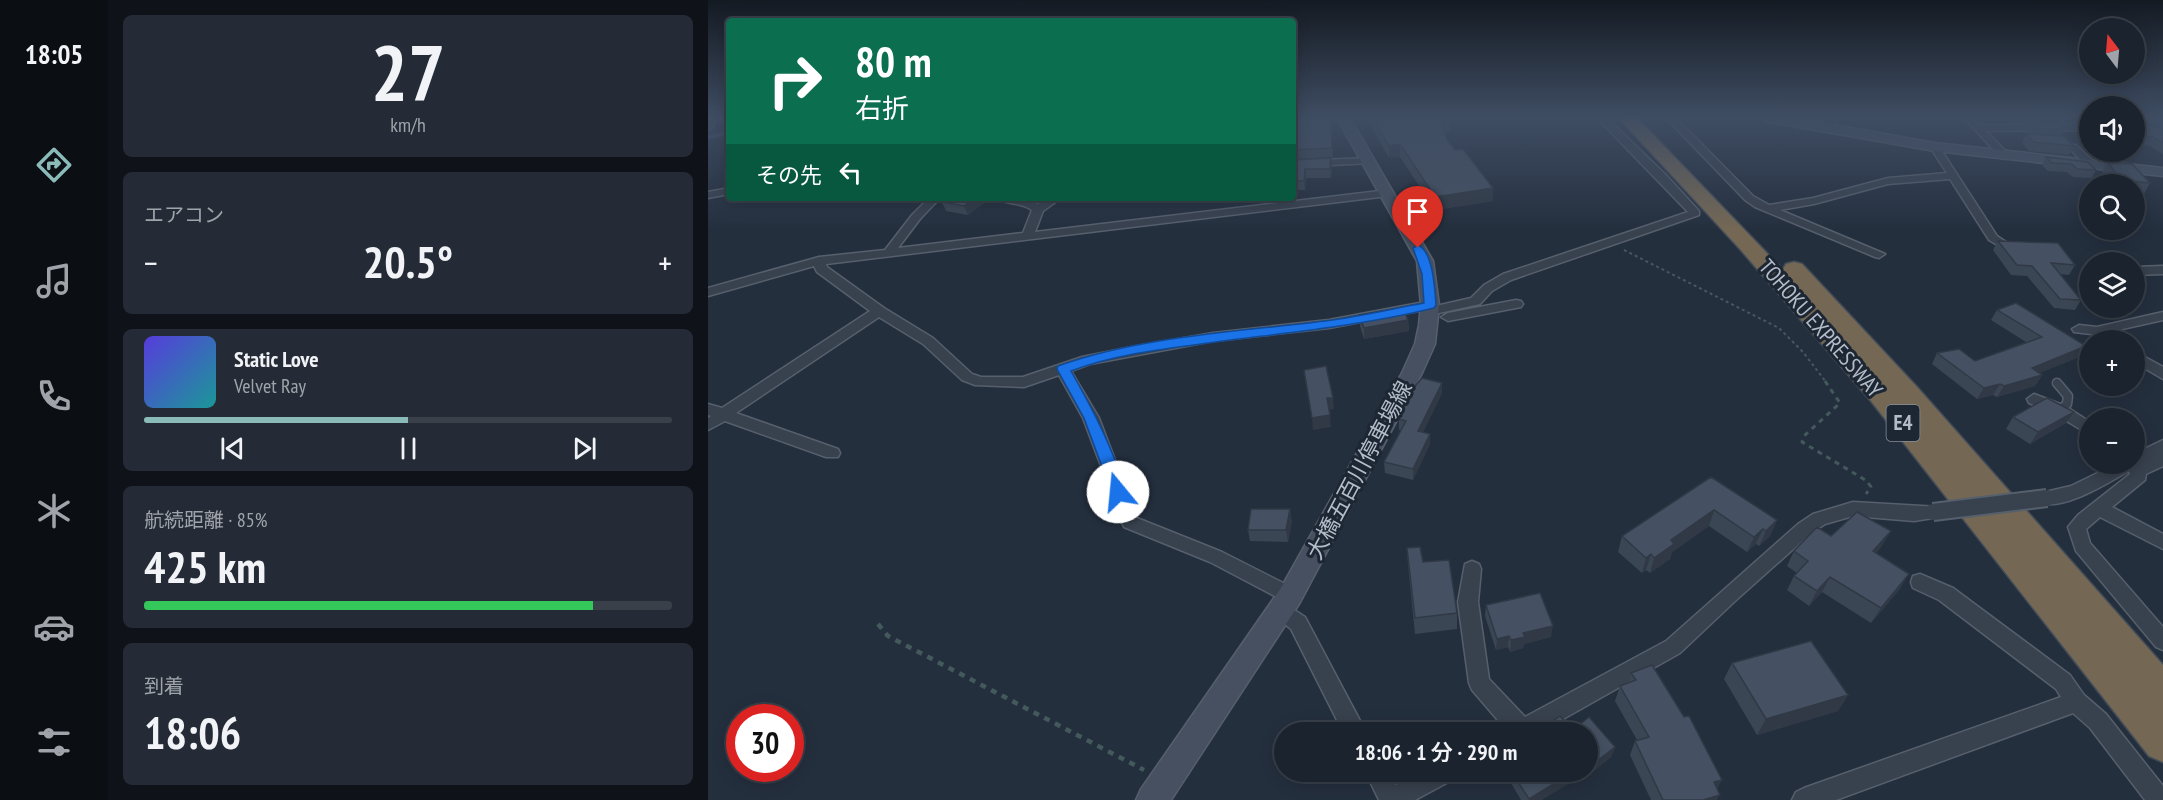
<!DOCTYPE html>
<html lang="ja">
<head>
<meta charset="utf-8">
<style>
  :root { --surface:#1b232e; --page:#242b36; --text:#f1f3f6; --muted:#a0a4aa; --line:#39404a; --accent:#8bbbb9 }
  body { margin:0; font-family:"PT Sans Narrow","Noto Sans JP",sans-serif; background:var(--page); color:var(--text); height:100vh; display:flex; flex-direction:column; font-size:22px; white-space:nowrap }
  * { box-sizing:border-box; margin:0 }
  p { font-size:20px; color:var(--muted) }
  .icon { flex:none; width:33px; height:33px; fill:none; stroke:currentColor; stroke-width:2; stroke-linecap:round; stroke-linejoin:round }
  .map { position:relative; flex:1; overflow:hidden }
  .sheet { display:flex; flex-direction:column; gap:15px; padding:15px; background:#0f1319; width:600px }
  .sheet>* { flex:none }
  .hud { position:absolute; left:18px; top:18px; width:570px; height:183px; border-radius:6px; box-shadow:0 3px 15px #0003,0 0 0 2px var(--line); background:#0b6e4f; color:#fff; overflow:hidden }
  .needle { width:39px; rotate:344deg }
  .controls { position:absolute; left:1371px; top:18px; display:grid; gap:12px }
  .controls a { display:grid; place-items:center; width:66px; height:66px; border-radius:50%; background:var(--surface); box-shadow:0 3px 15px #0003,0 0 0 2px var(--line); font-size:30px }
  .speed { position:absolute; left:18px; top:704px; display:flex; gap:12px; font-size:30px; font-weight:700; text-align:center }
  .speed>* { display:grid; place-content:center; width:78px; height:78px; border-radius:50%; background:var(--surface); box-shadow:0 3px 15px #0003,0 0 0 2px var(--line); line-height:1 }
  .speed .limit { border:9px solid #d22; background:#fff; color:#111 }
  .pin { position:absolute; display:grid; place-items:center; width:51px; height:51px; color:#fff; margin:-62px -26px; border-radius:50% 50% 50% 0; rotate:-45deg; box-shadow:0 0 6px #0007 }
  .pin .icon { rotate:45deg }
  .me { position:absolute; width:66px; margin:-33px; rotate:343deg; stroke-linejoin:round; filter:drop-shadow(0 0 4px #0008) }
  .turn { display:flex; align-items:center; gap:21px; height:126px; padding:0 30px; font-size:27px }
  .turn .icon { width:78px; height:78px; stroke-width:2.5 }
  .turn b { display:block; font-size:42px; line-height:51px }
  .then { display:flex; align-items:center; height:57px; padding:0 30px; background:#0003; gap:12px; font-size:22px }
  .big { font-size:45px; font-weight:600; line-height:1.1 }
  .sheet .widget { flex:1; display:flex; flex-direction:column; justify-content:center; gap:9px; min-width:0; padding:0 21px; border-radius:9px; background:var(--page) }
  .sheet .dial { align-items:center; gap:0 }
  .dial b { font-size:78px; line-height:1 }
  .song { display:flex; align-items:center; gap:18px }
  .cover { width:72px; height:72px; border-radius:9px; background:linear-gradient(135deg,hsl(250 70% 55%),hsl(180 70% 35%)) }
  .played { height:6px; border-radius:3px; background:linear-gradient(90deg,var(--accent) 50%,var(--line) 50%) }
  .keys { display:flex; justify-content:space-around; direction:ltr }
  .heat { display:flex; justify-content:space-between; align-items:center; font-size:33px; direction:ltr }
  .charge { height:9px; border-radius:4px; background:linear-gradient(90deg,#34c759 85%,var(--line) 0) }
  .trip { position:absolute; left:566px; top:722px; width:324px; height:60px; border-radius:30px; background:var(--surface); box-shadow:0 3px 15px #0003,0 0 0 2px var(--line); font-weight:600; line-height:60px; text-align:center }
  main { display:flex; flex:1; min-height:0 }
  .dock { display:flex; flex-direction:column; width:108px; justify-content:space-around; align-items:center; background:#0b0e12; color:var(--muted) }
  .dock .icon { width:42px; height:42px }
  .dock .on { color:var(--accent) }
  .dock b { font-size:27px; color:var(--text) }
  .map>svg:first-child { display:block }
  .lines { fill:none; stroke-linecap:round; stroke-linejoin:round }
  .stream { stroke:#394c67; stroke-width:4 }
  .lane-casing { stroke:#565f6c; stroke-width:11 }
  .street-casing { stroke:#565f6c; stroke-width:3 }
  .secondary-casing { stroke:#565f6c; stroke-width:3 }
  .highway-casing { stroke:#434c59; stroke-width:3 }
  .path-far2 { stroke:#44595c; stroke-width:2; stroke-dasharray:3 3; stroke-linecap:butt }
  .path-far1 { stroke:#44595c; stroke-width:3; stroke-dasharray:5 5; stroke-linecap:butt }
  .path { stroke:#44595c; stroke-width:4.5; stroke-dasharray:6 6; stroke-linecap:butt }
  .lane { stroke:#38414e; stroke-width:8 }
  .street { fill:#38414e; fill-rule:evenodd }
  .secondary { fill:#465061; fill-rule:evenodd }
  .highway { fill:#746855; fill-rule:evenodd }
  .street-bridge-casing { stroke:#565f6c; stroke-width:20; stroke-linecap:butt }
  .street-bridge { stroke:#38414e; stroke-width:16 }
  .wall { fill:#3b4654 }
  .shaded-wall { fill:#303945 }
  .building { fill:#455162; stroke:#303945; stroke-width:1.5 }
  .route { fill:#1a73e8; stroke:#114b97; stroke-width:1.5 }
  .labels { text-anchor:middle; stroke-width:6; stroke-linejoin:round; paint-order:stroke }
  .shield { fill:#1d2633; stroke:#878f9c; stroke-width:1.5 }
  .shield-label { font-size:21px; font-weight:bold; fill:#b4bcc9 }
  .street-label { font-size:22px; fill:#b4bcc9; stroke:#1d2633 }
</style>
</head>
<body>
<main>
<nav class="dock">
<b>18:05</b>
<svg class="icon on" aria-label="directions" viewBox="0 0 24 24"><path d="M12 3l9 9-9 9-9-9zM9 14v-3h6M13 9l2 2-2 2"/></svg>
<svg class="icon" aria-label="music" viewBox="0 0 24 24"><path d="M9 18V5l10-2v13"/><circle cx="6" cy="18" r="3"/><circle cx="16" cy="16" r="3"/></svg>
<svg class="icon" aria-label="phone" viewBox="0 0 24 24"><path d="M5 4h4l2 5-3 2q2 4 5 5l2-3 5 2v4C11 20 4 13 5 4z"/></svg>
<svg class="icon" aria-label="climate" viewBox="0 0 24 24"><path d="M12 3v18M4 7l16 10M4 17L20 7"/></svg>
<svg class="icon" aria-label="car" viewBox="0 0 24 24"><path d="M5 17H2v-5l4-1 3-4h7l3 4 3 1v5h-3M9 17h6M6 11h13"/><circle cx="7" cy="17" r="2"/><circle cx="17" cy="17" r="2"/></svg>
<svg class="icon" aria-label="filters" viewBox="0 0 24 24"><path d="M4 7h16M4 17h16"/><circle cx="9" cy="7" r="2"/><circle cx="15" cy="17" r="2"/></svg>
</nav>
<section class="sheet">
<div class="widget dial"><b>27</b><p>km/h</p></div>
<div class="widget"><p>エアコン</p>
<div class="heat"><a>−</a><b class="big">20.5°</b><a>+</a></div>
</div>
<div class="widget">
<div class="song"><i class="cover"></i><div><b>Static Love</b><p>Velvet Ray</p></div></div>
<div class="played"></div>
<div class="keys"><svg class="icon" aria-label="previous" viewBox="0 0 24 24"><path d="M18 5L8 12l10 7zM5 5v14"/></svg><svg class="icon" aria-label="pause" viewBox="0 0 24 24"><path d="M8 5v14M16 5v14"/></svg><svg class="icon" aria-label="next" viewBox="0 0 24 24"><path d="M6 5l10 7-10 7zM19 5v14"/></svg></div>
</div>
<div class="widget"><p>航続距離 · 85%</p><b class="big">425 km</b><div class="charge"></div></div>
<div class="widget"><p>到着</p><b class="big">18:06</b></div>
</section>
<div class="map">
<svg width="1455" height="800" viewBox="0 0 1455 800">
  <rect width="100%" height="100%" fill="#242f3e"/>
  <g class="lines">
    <path class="stream" d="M0 137 21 133"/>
    <defs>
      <path id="lane" d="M1349 383 1360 396 1359 404 1352 410"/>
      <path id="street" d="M0 118H7L5 127 0 130Z
        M889 118H899L957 174 991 211V215L803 280 784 291 772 304 722 315 717 314 716 310 621 328 505 341 382 364 363 371 391 418 429 518 514 552 589 590 592 596 589 602 582 604 502 562 416 527 375 418 351 375 316 387 267 385 254 380 215 344 171 317 28 413 130 449 132 453 130 457H118L17 421 0 430V418L3 416 0 415V404L14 408 162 311 109 272 106 266 0 296V288L111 257 177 250 204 215 221 198H232L212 219 190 248 315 233 324 210C313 202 298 205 288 198H312L330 204 340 198H353L335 211 327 232 680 190 685 193 680 196 118 264 119 267 176 308 225 338 264 374 273 377H315L374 357 419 348 505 333 621 320 722 301 727 302 728 306 763 298 776 285 795 274 980 212Z
        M958 118H968L1045 196 1061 205 1105 198 1180 178 1239 173 1222 147 1230 145 1289 236 1304 246 1298 250 1281 240 1242 179 1180 184 1106 204 1072 210 1177 254 1171 258 1167 257 1047 207 1037 200Z
        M1118 118H1128L1124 131 1116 129Z
        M1256 118H1266L1272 125 1382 124V130L1278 131 1302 156 1297 159 1293 158Z
        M1362 145H1368L1388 164V168H1380L1362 149Z
        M659 158 663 159V163L585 167V161Z
        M21 188V194L0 198V192Z
        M1455 266V274L1426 275V267Z
        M1381 271 1382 279 1377 278 1375 275 1377 272Z
        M808 300 813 301 815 304 813 307 740 321 733 317 740 313Z
        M1455 312V320L1401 332 1411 340H1395L1383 334 1366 332 1364 329 1371 325 1389 327Z
        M1426 351 1455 367V379L1426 362Z
        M1326 394 1357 406 1382 422V435L1347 414 1321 403 1319 399Z
        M1455 440V466L1438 474 1437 480 1404 507 1455 534V549L1392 517 1378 529 1382 543 1455 627V650L1448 647 1368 551 1360 527 1370 515 1422 474 1421 471C1399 483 1358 510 1333 503L1330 498 1333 493 1363 486 1408 464H1426V454Z
        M1145 502 1231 507 1234 512 1231 517 1206 521 1145 516 1117 524 1102 534 1026 602 972 653 832 732H800L764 690 761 683 750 602 757 564 764 561 771 564 773 569 770 602 781 679 817 717 958 641 1090 524 1105 514Z
        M1212 574 1245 588 1362 675 1376 695 1398 714 1455 786V800H1437L1382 728 1365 713 1128 800H1084L1088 792 1096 788 1353 697 1348 689 1231 600 1205 588 1203 582 1205 576Z
        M574 602 597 617 658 732H635L583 629 567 616 564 610 567 604Z
        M657 771H681L688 785 715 771H749L746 779 707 800H671Z"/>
      <path id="secondary" d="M629 118H642L725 261 731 305 729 325 727 344 714 373 591 604 463 800H428L433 789 573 588 694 373 707 344 711 325 713 305 709 261Z
        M1055 118H1086L1227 143 1455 168V176L1227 151 1061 122Z"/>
      <path id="highway" d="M911 118H929L1078 273 1075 269 1078 264 1086 262 1094 264 1209 387 1455 665V762L1441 756 1163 401 1032 249Z"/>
    </defs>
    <use href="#lane" class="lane-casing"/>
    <use href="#street" class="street-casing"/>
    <use href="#secondary" class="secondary-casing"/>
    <use href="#highway" class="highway-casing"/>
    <path class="path-far2" d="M916 250 1071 328 1095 352 1118 382"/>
    <path class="path-far1" d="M1117 381 1132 403 1096 436 1094 442 1159 481 1163 487 1158 494"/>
    <path class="path" d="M170 624 180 636 436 770"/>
    <use href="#lane" class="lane"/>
    <use href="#street" class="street"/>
    <use href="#secondary" class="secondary"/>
    <use href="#highway" class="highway"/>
    <defs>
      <path id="street-bridge" d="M1225 512 1339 498"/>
    </defs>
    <use href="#street-bridge" class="street-bridge-casing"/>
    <use href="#street-bridge" class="street-bridge"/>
  </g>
  <path class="wall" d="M623 118 625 157 585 159V129Z
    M656 118H743V132H737L739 139 785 201 727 210 692 157 681 158 662 124 658 125Z
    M769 118H800V120L770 122Z
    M1299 118H1331L1329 122H1305Z
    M1426 118H1455V154L1440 145H1426Z
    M1323 123 1357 129 1353 136 1366 146 1361 155 1321 151 1314 143 1318 134H1320L1319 133Z
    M1338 157 1388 170 1384 178 1365 177 1359 172 1340 171 1334 165Z
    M585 160 624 167 623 178H598L597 190H585Z
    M1400 162 1442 183 1436 194 1426 192V184H1402L1394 172Z
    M283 198 260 215 238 211 234 202Z
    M1290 241 1367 265 1361 275 1352 274 1373 300 1367 310 1346 308 1319 276 1303 275 1285 250Z
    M1289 310 1378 346 1371 357 1331 373 1334 375 1327 386 1289 397 1285 395 1269 399 1224 364 1229 353 1267 361 1318 342 1283 320Z
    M651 315 700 320 701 331 656 339 652 326Z
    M734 393 715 432 722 434V444L705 480 677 473 676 462 693 430H691V419Z
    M1305 417 1358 423 1322 444 1298 429Z
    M1003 477 1069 520 1062 536 1051 546 1048 544 1039 552 1001 526 964 552 962 559 942 573 938 570 934 573 910 552 914 536Z
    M584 521 580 542 542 541 540 530Z
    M1123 536 1174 546 1168 553 1192 589 1163 623 1114 592 1101 606 1079 590 1086 576 1089 573 1079 566 1086 551Z
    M699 548 715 562 749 613V629L707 634 700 564Z
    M778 605 843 637 816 644 815 648 802 652 800 647 788 650 777 616Z
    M1024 663 1140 695 1130 711 1049 735 1016 679Z
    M923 673 1009 789V800H943L922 755 927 741 929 740 907 701 912 686 920 683Z
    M852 716 865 730 881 717 907 747 903 757 876 779 873 776 833 800H813L796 771H879V732H838L840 731 841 724Z"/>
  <path class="shaded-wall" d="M658 118H662V124L658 125Z
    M692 144V157L681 158V146Z
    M623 158 624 167 623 178 622 169Z
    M597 169 598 178 597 190 596 181Z
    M785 188V201L727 210V197Z
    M267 198H283L260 215 256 206Z
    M700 320 701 331 656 339V328Z
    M1378 346 1371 357 1317 379 1324 368Z
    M1334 375 1327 386 1289 397 1296 386Z
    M734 383V393L710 442V431Z
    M1292 384 1285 395 1269 399 1276 388Z
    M619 398H625L626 409 620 410Z
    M1366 412 1358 423 1322 444 1330 432Z
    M622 415 623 427 605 430 604 418Z
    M722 434V444L705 480V469Z
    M582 509 584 521 580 542 578 530Z
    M1006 510 1001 526 964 552 962 559 942 573 946 558 963 540Z
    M1069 520 1062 536 1051 546 1058 531Z
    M1055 529 1048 544 1039 552 1046 537Z
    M1183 531 1174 546 1156 566 1165 551Z
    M943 554 938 570 934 573 938 558Z
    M1201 574 1192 589 1163 623 1173 608Z
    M1122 577 1114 592 1101 606 1109 591Z
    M845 626 843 637 816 644 815 648 802 652 803 640 815 633Z
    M801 636 800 647 788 650 789 639Z
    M1140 695 1130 711 1049 735 1058 719Z
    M907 747 903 757 876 779 879 769Z
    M867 771H874L873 776 833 800H821Z
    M1014 780 1007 793 1006 782Z
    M1012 795 1009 800H995Z"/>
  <path class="building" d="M587 118H623L624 148 585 150V129Z
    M665 118H743V120H733L739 139 747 150 755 149 785 188 727 197 692 144 681 146Z
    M1426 118H1430V121L1455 129V143L1445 137 1426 136Z
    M1323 123H1349L1357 129H1331Z
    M1318 134 1356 136 1366 146 1326 142Z
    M1338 157 1380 162 1388 170 1369 169 1364 164 1344 163Z
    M623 158 622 169H597L596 181H585V160Z
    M1400 162 1424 164 1442 183 1412 180Z
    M241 198H267L256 206 234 202Z
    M1290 241 1350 243 1367 265 1343 263 1373 300 1352 299 1324 266 1309 265Z
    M1308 303 1378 346 1324 368 1334 375 1296 386 1292 384 1276 388 1229 353 1251 349 1267 361 1334 337 1289 310Z
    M695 308 700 320 656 328 651 315Z
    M618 366 625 398H619L622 415 604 418 596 370Z
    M714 378 734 383 710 431 722 434 705 469 676 462 698 421 691 419 703 391Z
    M1339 398 1366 412 1330 432 1305 417Z
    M1003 477 1069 520 1058 531 1055 529 1046 537 1006 510 963 540 966 544 946 558 943 554 938 558 914 536Z
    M543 509H582L578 530H540Z
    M1149 512 1183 531 1165 551 1201 574 1173 608 1122 577 1109 591 1086 576 1100 561 1086 551 1109 527 1123 536Z
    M712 547 715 562 741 560 749 613 707 618 699 548Z
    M832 593 845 626 815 633 817 637 803 640 801 636 789 639 778 605Z
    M1103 641 1140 695 1058 719 1024 663Z
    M944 665 976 717 981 716 1014 780 1006 782 1012 795 995 800H955L927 741 941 737 912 686 928 680 923 673Z
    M852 716 865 730 881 717 907 747 879 769V732H838L844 728 841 724Z
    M803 771H867L821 799Z"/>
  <linearGradient id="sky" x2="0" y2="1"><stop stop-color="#141a22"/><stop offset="0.51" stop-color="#3f4d63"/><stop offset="1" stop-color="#3f4d63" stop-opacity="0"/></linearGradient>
  <rect width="1455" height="230" fill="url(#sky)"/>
  <path class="route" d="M710 245C725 251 727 290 728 305L726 308C657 325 585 332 515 341 464 348 411 353 363 371 385 410 405 448 418 492L416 496H405L376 418 349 369 350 366C435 336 529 332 617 321 650 317 683 309 716 303L714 274 705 248Z"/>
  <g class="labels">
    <rect class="shield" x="1178.5" y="405" width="33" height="36" rx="4.5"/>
    <g class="shield-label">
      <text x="1195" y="430">E4</text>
    </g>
    <g class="street-label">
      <text transform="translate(1113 328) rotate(49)" y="8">TOHOKU EXPRESSWAY</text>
      <text transform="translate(651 470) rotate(-62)" y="8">大橋五百川停車場線</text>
    </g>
  </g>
</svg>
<div class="controls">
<a><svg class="needle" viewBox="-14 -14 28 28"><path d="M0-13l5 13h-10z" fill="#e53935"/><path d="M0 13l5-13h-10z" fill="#a0a4aa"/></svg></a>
<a><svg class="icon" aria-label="sound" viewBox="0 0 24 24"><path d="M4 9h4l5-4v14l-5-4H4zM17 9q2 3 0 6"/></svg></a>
<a><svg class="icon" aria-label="search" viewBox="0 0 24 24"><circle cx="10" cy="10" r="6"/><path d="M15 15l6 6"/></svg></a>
<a><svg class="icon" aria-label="layers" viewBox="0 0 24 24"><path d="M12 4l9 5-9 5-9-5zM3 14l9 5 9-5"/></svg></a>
<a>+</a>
<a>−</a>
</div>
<div class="speed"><div class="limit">30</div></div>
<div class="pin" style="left:710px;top:248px;background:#d93025"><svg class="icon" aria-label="arrive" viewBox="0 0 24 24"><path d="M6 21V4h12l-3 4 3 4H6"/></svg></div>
<svg class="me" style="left:410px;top:492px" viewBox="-20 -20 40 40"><circle r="19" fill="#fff"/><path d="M0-13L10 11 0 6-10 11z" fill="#1a73e8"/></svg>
<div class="trip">18:06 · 1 分 · 290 m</div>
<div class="hud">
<div class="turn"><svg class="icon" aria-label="right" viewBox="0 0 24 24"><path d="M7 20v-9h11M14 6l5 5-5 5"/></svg><div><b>80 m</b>右折</div></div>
<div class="then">その先<svg class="icon" aria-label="left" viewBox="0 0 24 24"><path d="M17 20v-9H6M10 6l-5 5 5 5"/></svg></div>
</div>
</div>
</main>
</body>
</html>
